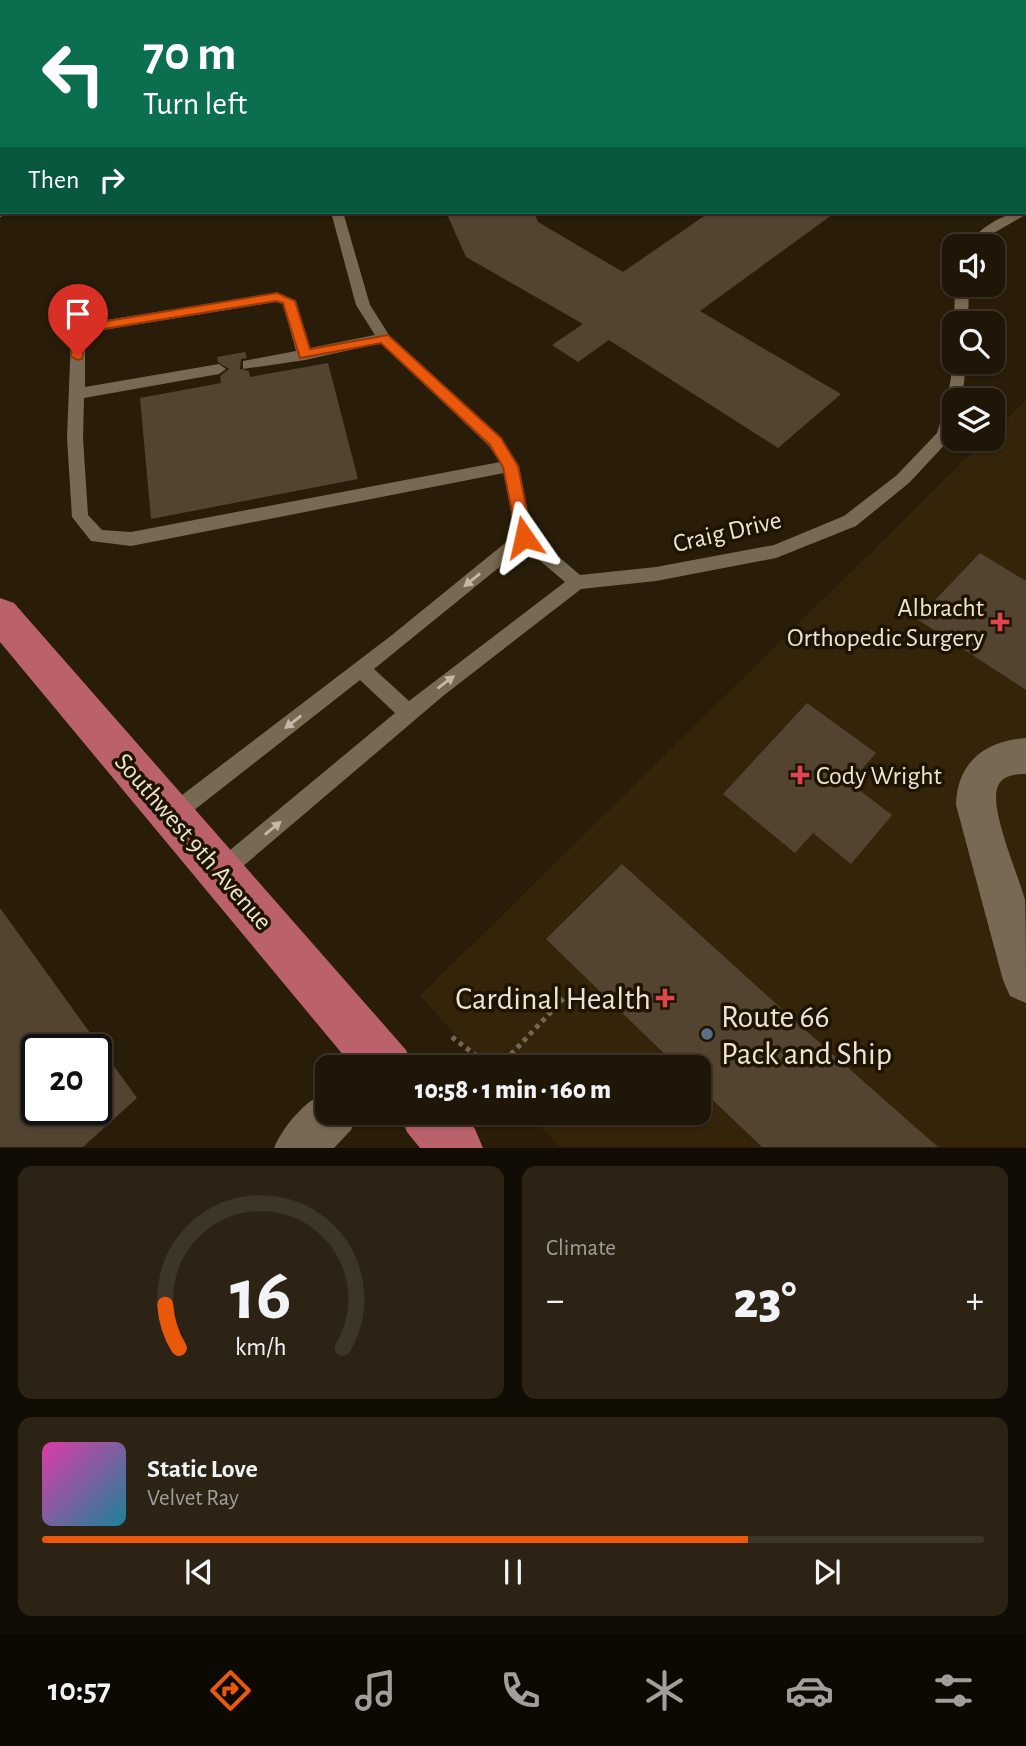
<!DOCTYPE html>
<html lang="en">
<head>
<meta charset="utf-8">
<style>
  :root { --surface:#1f1607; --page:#2c2315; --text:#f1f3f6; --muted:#a19f9b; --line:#3c3528; --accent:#ea580c }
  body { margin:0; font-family:"Alegreya Sans",sans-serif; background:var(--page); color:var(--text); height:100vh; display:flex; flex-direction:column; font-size:26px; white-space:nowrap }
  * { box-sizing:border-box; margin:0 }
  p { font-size:23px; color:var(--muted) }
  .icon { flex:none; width:38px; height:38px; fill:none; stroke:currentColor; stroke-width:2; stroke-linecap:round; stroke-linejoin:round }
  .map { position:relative; height:1148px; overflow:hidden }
  .drawer { display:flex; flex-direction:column; gap:18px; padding:18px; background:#110c04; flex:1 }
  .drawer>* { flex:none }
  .top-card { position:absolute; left:0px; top:0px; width:1027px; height:214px; box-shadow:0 2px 5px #0004,0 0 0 2px var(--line); background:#0b6e4f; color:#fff; overflow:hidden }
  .controls { position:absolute; left:942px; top:234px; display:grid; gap:14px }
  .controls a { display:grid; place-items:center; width:63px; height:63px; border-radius:14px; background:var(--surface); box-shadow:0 2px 5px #0004,0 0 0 2px var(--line); font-size:35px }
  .speed { position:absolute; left:21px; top:1034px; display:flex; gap:14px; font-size:35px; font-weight:700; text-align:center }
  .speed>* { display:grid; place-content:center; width:91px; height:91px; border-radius:50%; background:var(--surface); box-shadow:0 2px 5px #0004,0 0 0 2px var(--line); line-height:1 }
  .speed .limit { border:4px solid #111; border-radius:10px; background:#fff; color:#111 }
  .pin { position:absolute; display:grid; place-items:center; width:60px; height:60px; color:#fff; margin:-72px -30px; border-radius:50% 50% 50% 0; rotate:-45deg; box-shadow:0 0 7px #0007 }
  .pin .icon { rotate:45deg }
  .me { position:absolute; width:77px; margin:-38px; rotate:349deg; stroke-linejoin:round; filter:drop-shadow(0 0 5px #0008) }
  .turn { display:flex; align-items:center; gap:24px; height:147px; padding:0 28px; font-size:32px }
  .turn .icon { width:91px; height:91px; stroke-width:2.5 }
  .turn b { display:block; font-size:49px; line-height:60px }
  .then { display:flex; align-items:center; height:66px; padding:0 28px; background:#0003; gap:14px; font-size:26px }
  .big { font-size:52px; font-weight:800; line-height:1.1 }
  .drawer .widget { flex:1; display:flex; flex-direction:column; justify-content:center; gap:10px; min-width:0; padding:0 24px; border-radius:14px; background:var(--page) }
  .drawer .dial { align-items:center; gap:0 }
  .dial svg { height:182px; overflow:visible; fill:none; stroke:var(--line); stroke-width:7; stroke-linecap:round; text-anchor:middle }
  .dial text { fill:var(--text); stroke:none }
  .song { display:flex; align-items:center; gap:21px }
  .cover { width:84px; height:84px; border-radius:10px; background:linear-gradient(135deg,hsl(320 70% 55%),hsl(190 70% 35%)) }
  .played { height:7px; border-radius:4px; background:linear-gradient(90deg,var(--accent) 75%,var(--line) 75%) }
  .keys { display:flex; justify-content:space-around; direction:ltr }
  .heat { display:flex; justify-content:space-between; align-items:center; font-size:38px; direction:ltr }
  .drawer .tiles { flex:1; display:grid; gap:18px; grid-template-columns:1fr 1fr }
  .widget:last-child { grid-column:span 2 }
  .trip { position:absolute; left:315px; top:1055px; width:396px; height:70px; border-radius:14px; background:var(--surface); box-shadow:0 2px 5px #0004,0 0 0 2px var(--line); font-weight:800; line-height:70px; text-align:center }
  .tab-bar { display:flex; height:112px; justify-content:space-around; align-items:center; background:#0c0903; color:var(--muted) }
  .tab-bar .icon { width:49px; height:49px }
  .tab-bar .current { color:var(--accent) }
  .tab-bar b { font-size:32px; color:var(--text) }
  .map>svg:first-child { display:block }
  .built { fill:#342409 }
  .building { fill:#524430; fill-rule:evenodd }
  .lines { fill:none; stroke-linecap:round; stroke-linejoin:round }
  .path { stroke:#716756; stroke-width:5; stroke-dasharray:4.5 4.5; stroke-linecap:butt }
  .lane { fill:#786954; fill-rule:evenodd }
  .street { fill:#786954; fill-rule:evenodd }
  .secondary { fill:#786954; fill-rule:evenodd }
  .primary { fill:#bb616b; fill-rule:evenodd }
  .oneway { fill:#c3b9aa }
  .route { fill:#ea580c; stroke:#983908; stroke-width:2 }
  .health-dot { fill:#e0444e; stroke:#1f1402; stroke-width:2.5 }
  .service-dot { fill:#5c6f8a; stroke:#1f1402; stroke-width:2.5 }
  .labels { text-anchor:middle; stroke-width:7; stroke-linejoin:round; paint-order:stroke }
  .street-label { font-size:26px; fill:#ece4d8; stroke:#1f1402 }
  .poi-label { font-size:26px; fill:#ece4d8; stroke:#1f1402; text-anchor:end }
  .near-poi-label { font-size:32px; fill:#ece4d8; stroke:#1f1402; text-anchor:end }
</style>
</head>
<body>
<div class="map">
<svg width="1026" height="1148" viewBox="0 0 1026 1148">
  <rect width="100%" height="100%" fill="#291d09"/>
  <path class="built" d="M1026 400V1147H560L528 1113H698V1068L486 1067 420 996 986 439H992V433Z"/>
  <path class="building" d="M446 212H534L538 222 623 272 710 212H836L700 311 841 394 778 448 609 340 578 362 552 345 583 324 466 257Z
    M245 352 247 358 241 359 240 369 249 371 250 377 328 363 358 479 151 519 140 398 221 383 220 376 229 369 218 362 217 357Z
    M980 553 1026 581V690L917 619Z
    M807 703 876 753 850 783 892 815 851 864 813 833 795 853 723 794Z
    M622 864 803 1028 938 1147H762L698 1086V1068H679L546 939Z
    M0 908 137 1098 83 1147H0ZM37 1050H96V1110H37Z"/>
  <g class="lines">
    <path class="path" d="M452 1037 479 1058 501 1065 565 997"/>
    <path class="lane" d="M305 0H320L321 2H306Z
      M363 0H375L362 2Z
      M386 0H401L402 2H387Z
      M1017 0H1026V4V2Z
      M1026 211 1025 215 992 234 980 247H965C983 225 1002 214 1026 211Z
      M331 212H343L370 305 389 335 501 438 519 466 532 534 580 575 656 567 774 545 844 516 897 475 937 433 947 401 954 359V362H966L962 401H954V429L950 439 909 483 856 526 776 558 656 581 581 589 443 696 228 879 220 882 212 879 209 872 212 865 395 713 360 680 179 822 172 825 165 822 162 815 165 808 392 635 515 535 504 473 131 546 91 541 72 517 67 438 71 336 100 321 277 293 296 301 310 348 375 335 356 305ZM276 302 283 304 296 351 243 361V369L305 360 381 343 489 446 500 462 131 532 102 530 88 515 83 438 84 398 219 374 226 369 219 364 85 387V338L103 330ZM524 547 565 582 409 701 374 669Z
      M955 285H969L968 324H954Z"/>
    <path class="street" d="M1026 738V774C1016 774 1003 775 998 786 988 807 1019 876 1025 900 1026 925 1026 975 1026 1003L1010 996 1003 980 956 805C957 762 985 741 1026 738Z
      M327 1091V1113H358L351 1130 334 1148H274C284 1125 305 1101 327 1091Z"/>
    <path class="secondary" d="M0 0H17L18 2H2V7Z
      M0 63H2L0 78Z"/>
    <path class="primary" d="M133 0H156L132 2Z
      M0 199 2 212H13L0 217Z
      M0 598 14 603 406 1050 414 1068H354L0 642Z
      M399 1113H462L475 1129 483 1148H420L407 1132Z"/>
  </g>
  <defs><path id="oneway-solid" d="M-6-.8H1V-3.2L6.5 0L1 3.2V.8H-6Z" transform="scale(1.75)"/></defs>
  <g class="oneway">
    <use href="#oneway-solid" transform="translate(472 580) rotate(141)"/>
    <use href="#oneway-solid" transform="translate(446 682) rotate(-37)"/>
    <use href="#oneway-solid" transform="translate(293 722) rotate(142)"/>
    <use href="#oneway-solid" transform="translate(273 828) rotate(-39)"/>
  </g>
  <path class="route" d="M277 293 295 301 310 349 388 335 501 438 518 466 532 537 530 541H519L517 537 503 467 490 445 381 343 300 358 283 303 276 301 103 329 85 338 82 359 78 360 71 356 74 333 95 323Z"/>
  <g class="health-dot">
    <path d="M996.5 611.5h7v7h7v7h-7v7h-7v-7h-7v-7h7z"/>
    <path d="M796.5 764.5h7v7h7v7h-7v7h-7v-7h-7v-7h7z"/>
    <path d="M661.5 987.5h7v7h7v7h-7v7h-7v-7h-7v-7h7z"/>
  </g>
  <circle class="service-dot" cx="707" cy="1034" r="7"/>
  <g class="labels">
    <g class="street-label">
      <text transform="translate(727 531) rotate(-13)" y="9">Craig Drive</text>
      <text transform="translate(194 841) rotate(49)" y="9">Southwest 9th Avenue</text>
    </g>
    <g class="poi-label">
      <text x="984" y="616">Albracht<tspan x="984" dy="30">Orthopedic Surgery</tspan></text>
      <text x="816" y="784" text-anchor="start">Cody Wright</text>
    </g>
    <g class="near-poi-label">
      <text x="651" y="1009">Cardinal Health</text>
      <text x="721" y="1027" text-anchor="start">Route 66<tspan x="721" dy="37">Pack and Ship</tspan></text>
    </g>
  </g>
</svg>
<div class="controls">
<a><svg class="icon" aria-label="sound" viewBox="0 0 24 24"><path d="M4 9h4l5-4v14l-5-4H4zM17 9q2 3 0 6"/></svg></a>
<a><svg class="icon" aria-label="search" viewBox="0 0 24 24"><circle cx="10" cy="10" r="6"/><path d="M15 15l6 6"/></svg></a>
<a><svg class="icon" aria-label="layers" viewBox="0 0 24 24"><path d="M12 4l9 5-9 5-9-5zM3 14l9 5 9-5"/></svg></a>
</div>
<div class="speed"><div class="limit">20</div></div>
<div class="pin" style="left:78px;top:356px;background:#d93025"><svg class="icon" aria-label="arrive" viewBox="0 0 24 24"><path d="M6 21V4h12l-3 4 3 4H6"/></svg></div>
<svg class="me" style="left:524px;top:537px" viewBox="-20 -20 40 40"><path d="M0-17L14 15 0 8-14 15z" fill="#ea580c" stroke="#fff" stroke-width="4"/></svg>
<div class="trip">10:58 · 1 min · 160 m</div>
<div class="top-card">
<div class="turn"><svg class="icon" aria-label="left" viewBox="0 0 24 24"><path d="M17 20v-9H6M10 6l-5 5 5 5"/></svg><div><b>70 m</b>Turn left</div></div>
<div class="then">Then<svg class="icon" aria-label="right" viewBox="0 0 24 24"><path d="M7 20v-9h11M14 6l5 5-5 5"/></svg></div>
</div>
</div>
<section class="drawer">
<div class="tiles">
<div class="widget dial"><svg viewBox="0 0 100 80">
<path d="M14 69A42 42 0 1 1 86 69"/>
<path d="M14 69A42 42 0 0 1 8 50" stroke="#ea580c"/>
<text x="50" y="56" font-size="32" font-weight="700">16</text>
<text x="50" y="72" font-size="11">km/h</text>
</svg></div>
<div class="widget"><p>Climate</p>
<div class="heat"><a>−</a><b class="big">23°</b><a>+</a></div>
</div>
<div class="widget">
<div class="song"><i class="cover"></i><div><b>Static Love</b><p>Velvet Ray</p></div></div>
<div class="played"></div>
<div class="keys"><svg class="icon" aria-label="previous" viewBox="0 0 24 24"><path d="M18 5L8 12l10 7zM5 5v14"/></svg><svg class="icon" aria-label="pause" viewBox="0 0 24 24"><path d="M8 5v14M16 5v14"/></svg><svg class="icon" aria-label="next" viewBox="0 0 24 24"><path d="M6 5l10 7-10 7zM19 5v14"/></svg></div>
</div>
</div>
</section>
<nav class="tab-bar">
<b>10:57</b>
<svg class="icon current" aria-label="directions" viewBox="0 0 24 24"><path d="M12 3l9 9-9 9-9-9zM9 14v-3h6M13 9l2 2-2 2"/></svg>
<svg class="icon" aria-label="music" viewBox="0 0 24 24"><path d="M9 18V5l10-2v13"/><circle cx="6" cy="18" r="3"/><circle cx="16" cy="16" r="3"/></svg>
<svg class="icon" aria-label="phone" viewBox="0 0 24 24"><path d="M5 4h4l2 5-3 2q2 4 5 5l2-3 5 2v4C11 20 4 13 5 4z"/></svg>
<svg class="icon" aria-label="climate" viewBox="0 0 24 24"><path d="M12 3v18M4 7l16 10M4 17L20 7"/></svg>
<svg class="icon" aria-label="car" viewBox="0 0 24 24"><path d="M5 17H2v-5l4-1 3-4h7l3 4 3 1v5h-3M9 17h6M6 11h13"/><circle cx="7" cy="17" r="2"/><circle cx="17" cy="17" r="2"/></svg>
<svg class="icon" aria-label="filters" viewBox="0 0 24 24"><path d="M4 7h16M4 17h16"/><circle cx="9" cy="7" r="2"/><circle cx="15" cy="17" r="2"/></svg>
</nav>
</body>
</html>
